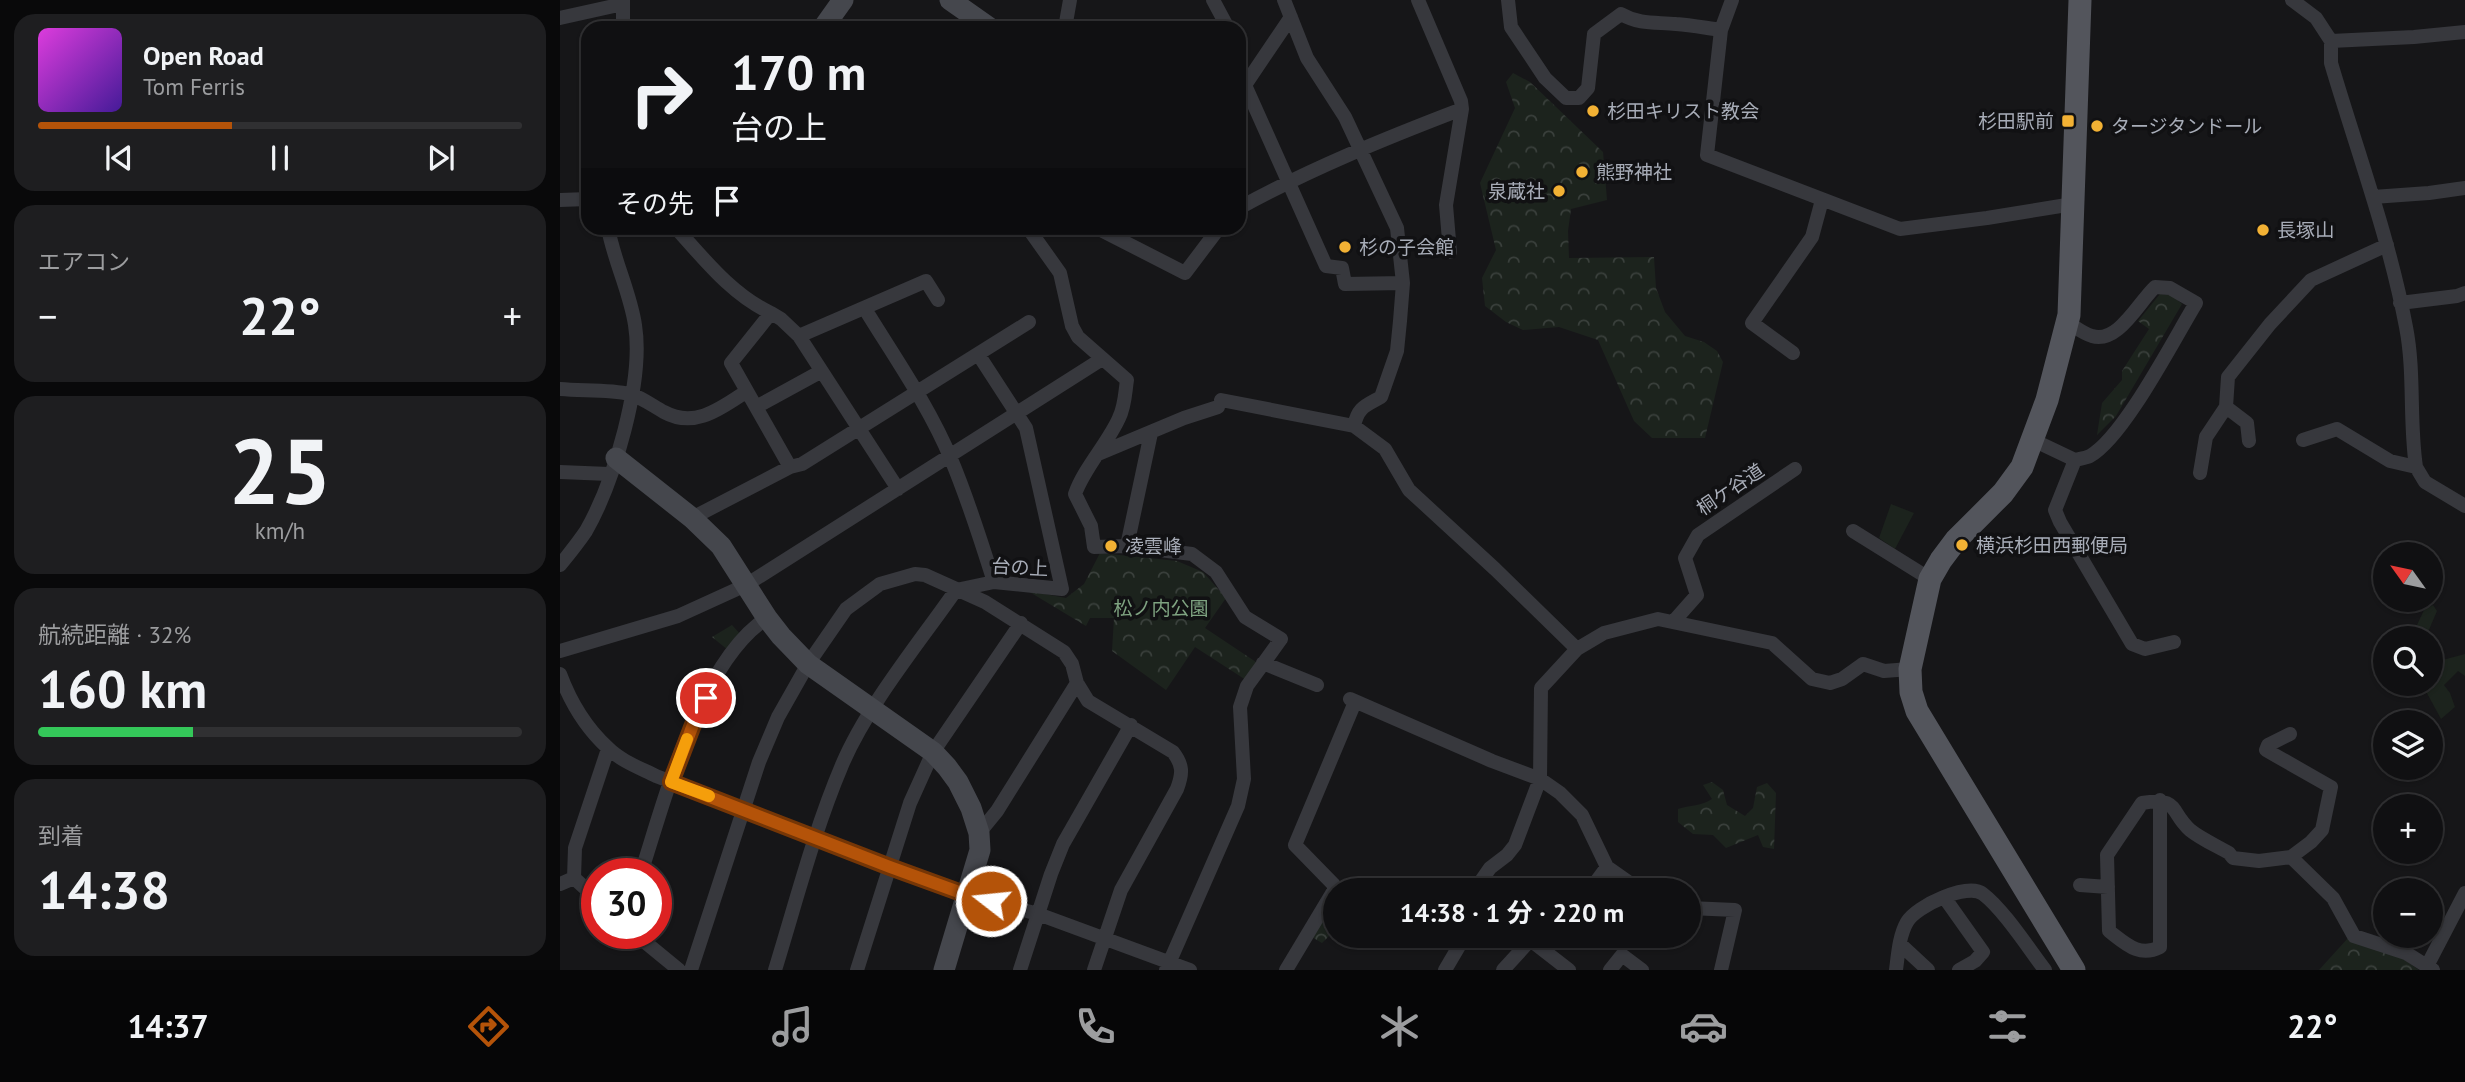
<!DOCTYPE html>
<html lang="ja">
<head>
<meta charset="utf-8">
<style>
  :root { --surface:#101012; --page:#1e1e20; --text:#f1f3f6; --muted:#9c9d9f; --line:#303032; --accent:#b45309 }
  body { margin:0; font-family:"PT Sans","Noto Sans JP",sans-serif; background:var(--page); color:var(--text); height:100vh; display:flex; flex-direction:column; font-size:26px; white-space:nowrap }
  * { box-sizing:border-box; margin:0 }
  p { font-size:23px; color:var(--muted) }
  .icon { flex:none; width:38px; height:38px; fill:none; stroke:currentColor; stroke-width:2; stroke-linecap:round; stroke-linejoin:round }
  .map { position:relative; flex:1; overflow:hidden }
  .panel { display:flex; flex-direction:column; gap:14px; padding:14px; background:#09090a; width:560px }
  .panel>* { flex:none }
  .hud { position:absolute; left:21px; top:21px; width:665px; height:214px; border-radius:21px; box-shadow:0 2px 5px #0004,0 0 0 2px var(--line); background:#101012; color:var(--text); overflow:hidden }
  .needle { width:46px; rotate:303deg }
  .buttons { position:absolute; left:1813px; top:542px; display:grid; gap:14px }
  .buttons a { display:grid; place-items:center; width:70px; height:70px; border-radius:50%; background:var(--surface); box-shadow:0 2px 5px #0004,0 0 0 2px var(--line); font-size:35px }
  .speed { position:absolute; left:21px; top:858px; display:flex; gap:14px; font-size:35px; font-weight:700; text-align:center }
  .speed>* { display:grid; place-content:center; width:91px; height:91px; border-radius:50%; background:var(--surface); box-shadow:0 2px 5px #0004,0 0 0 2px var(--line); line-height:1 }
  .speed .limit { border:10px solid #d22; background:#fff; color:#111 }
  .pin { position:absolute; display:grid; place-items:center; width:60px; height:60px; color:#fff; margin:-30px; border:4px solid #fff; border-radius:50%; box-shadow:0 2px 7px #0007 }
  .me { position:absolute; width:77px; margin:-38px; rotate:286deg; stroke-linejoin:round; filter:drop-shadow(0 0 5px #0008) }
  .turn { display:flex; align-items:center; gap:24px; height:147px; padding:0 35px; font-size:32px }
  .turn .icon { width:91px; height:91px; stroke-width:2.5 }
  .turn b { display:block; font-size:49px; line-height:60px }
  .then { display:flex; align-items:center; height:66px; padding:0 35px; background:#0003; gap:14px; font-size:26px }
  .big { font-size:52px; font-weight:700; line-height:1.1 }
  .panel .card { flex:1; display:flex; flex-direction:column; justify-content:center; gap:10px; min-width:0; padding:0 24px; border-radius:21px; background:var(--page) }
  .panel .dial { align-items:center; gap:0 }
  .dial b { font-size:91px; line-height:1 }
  .song { display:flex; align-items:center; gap:21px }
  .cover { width:84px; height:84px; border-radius:10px; background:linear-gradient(135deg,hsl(300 70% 55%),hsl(260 70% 35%)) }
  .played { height:7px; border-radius:4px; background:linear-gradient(90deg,var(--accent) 40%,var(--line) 40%) }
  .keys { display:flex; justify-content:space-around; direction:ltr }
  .heat { display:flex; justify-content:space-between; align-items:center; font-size:38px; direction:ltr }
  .charge { height:10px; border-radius:5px; background:linear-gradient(90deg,#34c759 32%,var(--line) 0) }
  .trip { position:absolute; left:763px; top:878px; width:378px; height:70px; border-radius:35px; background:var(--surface); box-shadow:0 2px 5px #0004,0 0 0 2px var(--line); font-weight:700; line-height:70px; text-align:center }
  .dock { display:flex; height:112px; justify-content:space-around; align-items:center; background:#060607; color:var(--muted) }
  .dock .icon { width:49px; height:49px }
  .dock .selected { color:var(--accent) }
  .dock b { font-size:32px; color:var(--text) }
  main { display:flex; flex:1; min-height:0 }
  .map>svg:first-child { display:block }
  .grass { fill:#1c231d }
  .forest { fill:url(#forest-crowns) }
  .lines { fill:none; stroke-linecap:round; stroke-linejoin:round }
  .street { stroke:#37383d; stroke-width:14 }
  .secondary { stroke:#45474d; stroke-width:21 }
  .primary { stroke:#53555c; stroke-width:23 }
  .route-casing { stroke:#753606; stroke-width:18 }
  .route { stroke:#b45309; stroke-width:12 }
  .slow { stroke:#f59e0b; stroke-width:12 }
  .poi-dot { fill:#f2b134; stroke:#111113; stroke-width:2.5 }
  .labels { text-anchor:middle; stroke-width:7; stroke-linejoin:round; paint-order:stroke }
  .poi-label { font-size:19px; fill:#a8adb8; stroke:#111113; text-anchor:start }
  .street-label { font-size:19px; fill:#a8adb8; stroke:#111113 }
  .park-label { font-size:19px; fill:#7fa381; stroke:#111113 }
</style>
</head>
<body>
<main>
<section class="panel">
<div class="card">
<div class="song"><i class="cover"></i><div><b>Open Road</b><p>Tom Ferris</p></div></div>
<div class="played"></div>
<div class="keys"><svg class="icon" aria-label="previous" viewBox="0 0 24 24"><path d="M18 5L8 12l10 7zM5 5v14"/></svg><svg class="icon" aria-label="pause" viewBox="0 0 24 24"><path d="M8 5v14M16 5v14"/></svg><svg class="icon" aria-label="next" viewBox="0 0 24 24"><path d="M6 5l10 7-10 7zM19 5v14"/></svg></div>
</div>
<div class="card"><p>エアコン</p>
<div class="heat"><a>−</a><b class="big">22°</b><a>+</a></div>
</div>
<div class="card dial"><b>25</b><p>km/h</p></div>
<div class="card"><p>航続距離 · 32%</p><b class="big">160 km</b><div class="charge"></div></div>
<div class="card"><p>到着</p><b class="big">14:38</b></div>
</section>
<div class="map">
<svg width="1905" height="970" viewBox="0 0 1905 970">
  <defs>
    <pattern id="forest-crowns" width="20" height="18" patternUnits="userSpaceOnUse" patternTransform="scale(1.75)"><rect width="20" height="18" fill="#1c231d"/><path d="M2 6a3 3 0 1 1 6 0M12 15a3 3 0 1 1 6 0" fill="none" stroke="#3a403c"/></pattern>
  </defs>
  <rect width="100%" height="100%" fill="#161618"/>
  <path class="grass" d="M1331 504 1354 513 1335 549 1319 538Z
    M1873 605 1877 611 1865 639H1846L1857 625 1864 610Z
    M1905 654V676L1898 671 1884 685 1890 693 1895 707 1881 719 1862 684H1871V661L1875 662Z"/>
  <path class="forest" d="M953 73 970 82 1043 152 1047 200 1011 209 1008 231 1009 258 1094 257 1096 288 1105 312 1125 336 1144 342 1157 351 1163 362 1145 438H1092L1074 421 1038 340 999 327 963 330 946 322 925 306 922 278 936 250 920 183 955 108 946 82Z
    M1600 294 1612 295 1622 304 1556 416 1537 435 1542 403 1562 380V371L1589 329 1578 321Z
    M540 553 617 561 643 572 666 598 645 628 699 664 686 680 635 647 606 690 552 651 554 618H530L526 626 468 591 506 598 524 584Z
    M172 625 181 635 168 650 152 637Z
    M1152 782 1163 790 1167 805 1185 816 1193 808 1197 787 1207 783 1216 793 1214 849 1203 847 1198 835 1166 848 1153 835 1133 834 1118 822V809C1130 805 1142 806 1152 799L1143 785Z
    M775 895V930L762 943 750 936Z
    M1789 937 1843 959 1859 970H1759Z"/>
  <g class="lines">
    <path class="street" d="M63 0V28
      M653 0 668 28
      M724 0 747 58 785 117 837 228 843 283 840 321 837 351 821 397C805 406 798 407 794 426
      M858 0 901 101 902 109 886 205 890 252
      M948 0 951 27 985 78 1006 98H1019L1028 88 1034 34 1061 14C1080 25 1096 22 1116 24 1131 25 1146 28 1161 30
      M1172 0 1161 30 1147 155 1340 229 1427 218 1513 204
      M1732 0 1756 18 1771 41 1854 37 1905 32
      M0 18 63 4
      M505 28 510 0
      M1771 41V63C1797 151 1829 237 1846 327 1855 373 1849 420 1856 467
      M679 62 685 85 766 266 782 268 785 284 843 283
      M683 88 731 17
      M1813 197 1869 193 1905 188
      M0 200 28 199
      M679 208C750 169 826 138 902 109
      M116 228C144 259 172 295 211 313L171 363 230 467
      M468 228 500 273 512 326 518 337 567 380C565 393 565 406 559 418 548 443 524 468 515 494L531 526 534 547 567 546 632 554 656 572 685 617 721 639 687 686 680 707 684 779 678 806 606 970
      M537 228 625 273 659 228
      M1840 303 1897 296 1905 293
      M305 309C335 358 369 406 391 459 408 499 421 541 434 582
      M211 313 221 319 239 336 338 489
      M239 336 366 281 378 300
      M1233 353 1192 323 1252 237 1262 200
      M0 389C22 391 49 389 70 394 81 397 93 406 104 412 135 429 161 408 187 391
      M661 400 794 426 825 449 849 490 935 569 1017 649
      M196 407 260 372
      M1666 407 1687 423 1689 441
      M1473 440 1515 460C1519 459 1526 458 1530 456 1564 437 1614 339 1636 303L1610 288 1595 287C1578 303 1558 344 1532 336 1524 334 1515 327 1507 322
      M1743 440 1777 429 1830 461 1856 467 1865 482 1905 506
      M538 454 624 418 658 407
      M1515 460 1495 510 1500 522 1572 644 1585 649 1614 642
      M0 472 49 474
      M1640 473 1646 437 1666 407 1668 377 1710 324 1751 280 1827 245
      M132 518 230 467 242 464 469 322
      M1293 531 1370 579
      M567 546 591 433
      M0 565C9 554 18 543 26 531 54 482 84 381 75 325 70 292 54 261 48 228
      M396 590 434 582 502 589 466 428 418 354
      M1114 621 1137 595 1125 558 1138 535 1235 469
      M0 651 118 616 186 585 542 359
      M703 663 757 685
      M0 674C10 701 26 728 48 748 61 761 80 768 96 776L407 895 478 914 630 970
      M790 699 932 761 980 779 1000 793 1022 815 1047 867
      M1730 734 1708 745 1706 750 1771 787 1762 830 1751 842 1731 857
      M1600 800V947C1579 958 1565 943 1549 931L1547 855 1582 803C1620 797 1609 811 1630 830 1641 839 1657 846 1669 853L1673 858 1699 861 1731 857 1773 898 1794 936 1846 953 1873 970
      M419 833 437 811 517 683
      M81 873C105 799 140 661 207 618
      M14 878 15 848 48 749
      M14 878 37 899
      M0 884 14 878
      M1520 885 1548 887
      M920 891 921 881 930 868 947 855 955 845 980 779 981 688 1017 649 1044 633 1098 619 1212 643 1252 679 1270 683 1282 679 1303 664 1324 671 1350 669
      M1013 891 1036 882 1047 867 1081 891
      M1384 897 1423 952 1415 961 1399 970
      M1129 908 1175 910 1161 970
      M74 933 119 970
      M969 939 1009 970
      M1340 944 1368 970
      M1867 966 1905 893
      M131 970 199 762 218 717 248 664 286 609 320 584 355 574 365 575 425 602 504 652 512 664 517 683 528 701 613 752C623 765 623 773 617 789L561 890 534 970
      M215 970C236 902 254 831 282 765 307 706 359 643 396 590
      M297 970 350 803 373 752 461 623
      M460 970 491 874 503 844 571 725
      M726 970 774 890V885L735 845 795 702
      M885 970 905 936
      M943 970 974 936
      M1050 970 1062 955 1082 970
      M1336 970C1338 955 1339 936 1347 922 1356 906 1408 882 1423 894 1443 909 1469 949 1485 970"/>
    <path class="secondary" d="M390 0 430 28
      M263 28 283 0
      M56 458 132 518 161 546 207 618 221 636 248 664 373 752 387 767 398 782 411 808 419 833 420 850 384 970"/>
    <path class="primary" d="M1514 970 1357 711 1351 692 1350 669 1370 579 1381 560 1396 540 1443 493 1462 467 1487 400 1509 315 1520 0"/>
  </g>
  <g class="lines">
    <defs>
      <path id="route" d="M146 698 136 717 111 782 330 867 407 895 431 901"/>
    </defs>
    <use href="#route" class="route-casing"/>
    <use href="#route" class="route"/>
    <path class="slow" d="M127 739 111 782 149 796"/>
  </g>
  <g class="poi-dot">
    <circle cx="1033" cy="111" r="7"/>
    <rect x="1501" y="114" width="14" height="14" rx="3.5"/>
    <circle cx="1537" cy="126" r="7"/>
    <circle cx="1022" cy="172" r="7"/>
    <circle cx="999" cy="191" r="7"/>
    <circle cx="1703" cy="230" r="7"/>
    <circle cx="785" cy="247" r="7"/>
    <circle cx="1402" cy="545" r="7"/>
    <circle cx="551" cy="546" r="7"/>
  </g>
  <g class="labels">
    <g class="poi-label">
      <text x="1047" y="118">杉田キリスト教会</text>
      <text x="1494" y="128" text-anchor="end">杉田駅前</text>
      <text x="1551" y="133">タージタンドール</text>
      <text x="1036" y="179">熊野神社</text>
      <text x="985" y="198" text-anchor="end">泉蔵社</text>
      <text x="1717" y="237">長塚山</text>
      <text x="799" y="254">杉の子会館</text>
      <text x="1416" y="552">横浜杉田西郵便局</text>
      <text x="565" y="553">凌雲峰</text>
    </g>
    <g class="street-label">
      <text transform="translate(1170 489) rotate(-34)" y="7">桐ケ谷道</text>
      <text transform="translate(460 567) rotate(3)" y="7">台の上</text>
    </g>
    <g class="park-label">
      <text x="601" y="615">松ノ内公園</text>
    </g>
  </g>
</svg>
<div class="buttons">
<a><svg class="needle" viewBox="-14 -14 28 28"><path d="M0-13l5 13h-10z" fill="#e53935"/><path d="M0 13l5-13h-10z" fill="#9c9d9f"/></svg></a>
<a><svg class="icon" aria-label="search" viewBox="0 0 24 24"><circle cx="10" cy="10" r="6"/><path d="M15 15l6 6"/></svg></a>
<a><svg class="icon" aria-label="layers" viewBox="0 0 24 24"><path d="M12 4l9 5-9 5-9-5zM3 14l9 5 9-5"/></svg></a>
<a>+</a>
<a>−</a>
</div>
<div class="speed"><div class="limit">30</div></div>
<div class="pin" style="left:146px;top:698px;background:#d93025"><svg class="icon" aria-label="arrive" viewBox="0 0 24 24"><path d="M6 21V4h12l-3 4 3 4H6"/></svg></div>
<svg class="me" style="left:431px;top:901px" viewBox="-20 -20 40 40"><circle r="17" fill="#b45309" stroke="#fff" stroke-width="3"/><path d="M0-11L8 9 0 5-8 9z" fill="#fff"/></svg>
<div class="trip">14:38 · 1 分 · 220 m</div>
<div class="hud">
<div class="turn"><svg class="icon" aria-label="right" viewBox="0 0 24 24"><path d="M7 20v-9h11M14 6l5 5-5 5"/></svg><div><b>170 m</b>台の上</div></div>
<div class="then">その先<svg class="icon" aria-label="arrive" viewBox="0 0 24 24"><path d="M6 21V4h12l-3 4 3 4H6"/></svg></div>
</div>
</div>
</main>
<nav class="dock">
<b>14:37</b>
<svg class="icon selected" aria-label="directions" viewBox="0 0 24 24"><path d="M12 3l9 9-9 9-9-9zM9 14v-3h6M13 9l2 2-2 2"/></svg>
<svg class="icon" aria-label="music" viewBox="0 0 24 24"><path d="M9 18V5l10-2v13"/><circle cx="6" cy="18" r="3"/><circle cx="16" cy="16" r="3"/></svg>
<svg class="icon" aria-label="phone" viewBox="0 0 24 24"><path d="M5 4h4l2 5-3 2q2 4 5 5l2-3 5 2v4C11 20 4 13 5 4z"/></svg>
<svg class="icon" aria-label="climate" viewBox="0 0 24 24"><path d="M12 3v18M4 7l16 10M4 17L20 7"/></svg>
<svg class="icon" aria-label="car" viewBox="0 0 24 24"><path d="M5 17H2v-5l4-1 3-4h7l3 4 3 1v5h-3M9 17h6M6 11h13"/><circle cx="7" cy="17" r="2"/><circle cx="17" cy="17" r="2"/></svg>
<svg class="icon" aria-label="filters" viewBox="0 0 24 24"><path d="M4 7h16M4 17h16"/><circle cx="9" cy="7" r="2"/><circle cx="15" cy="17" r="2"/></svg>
<b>22°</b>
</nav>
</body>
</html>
